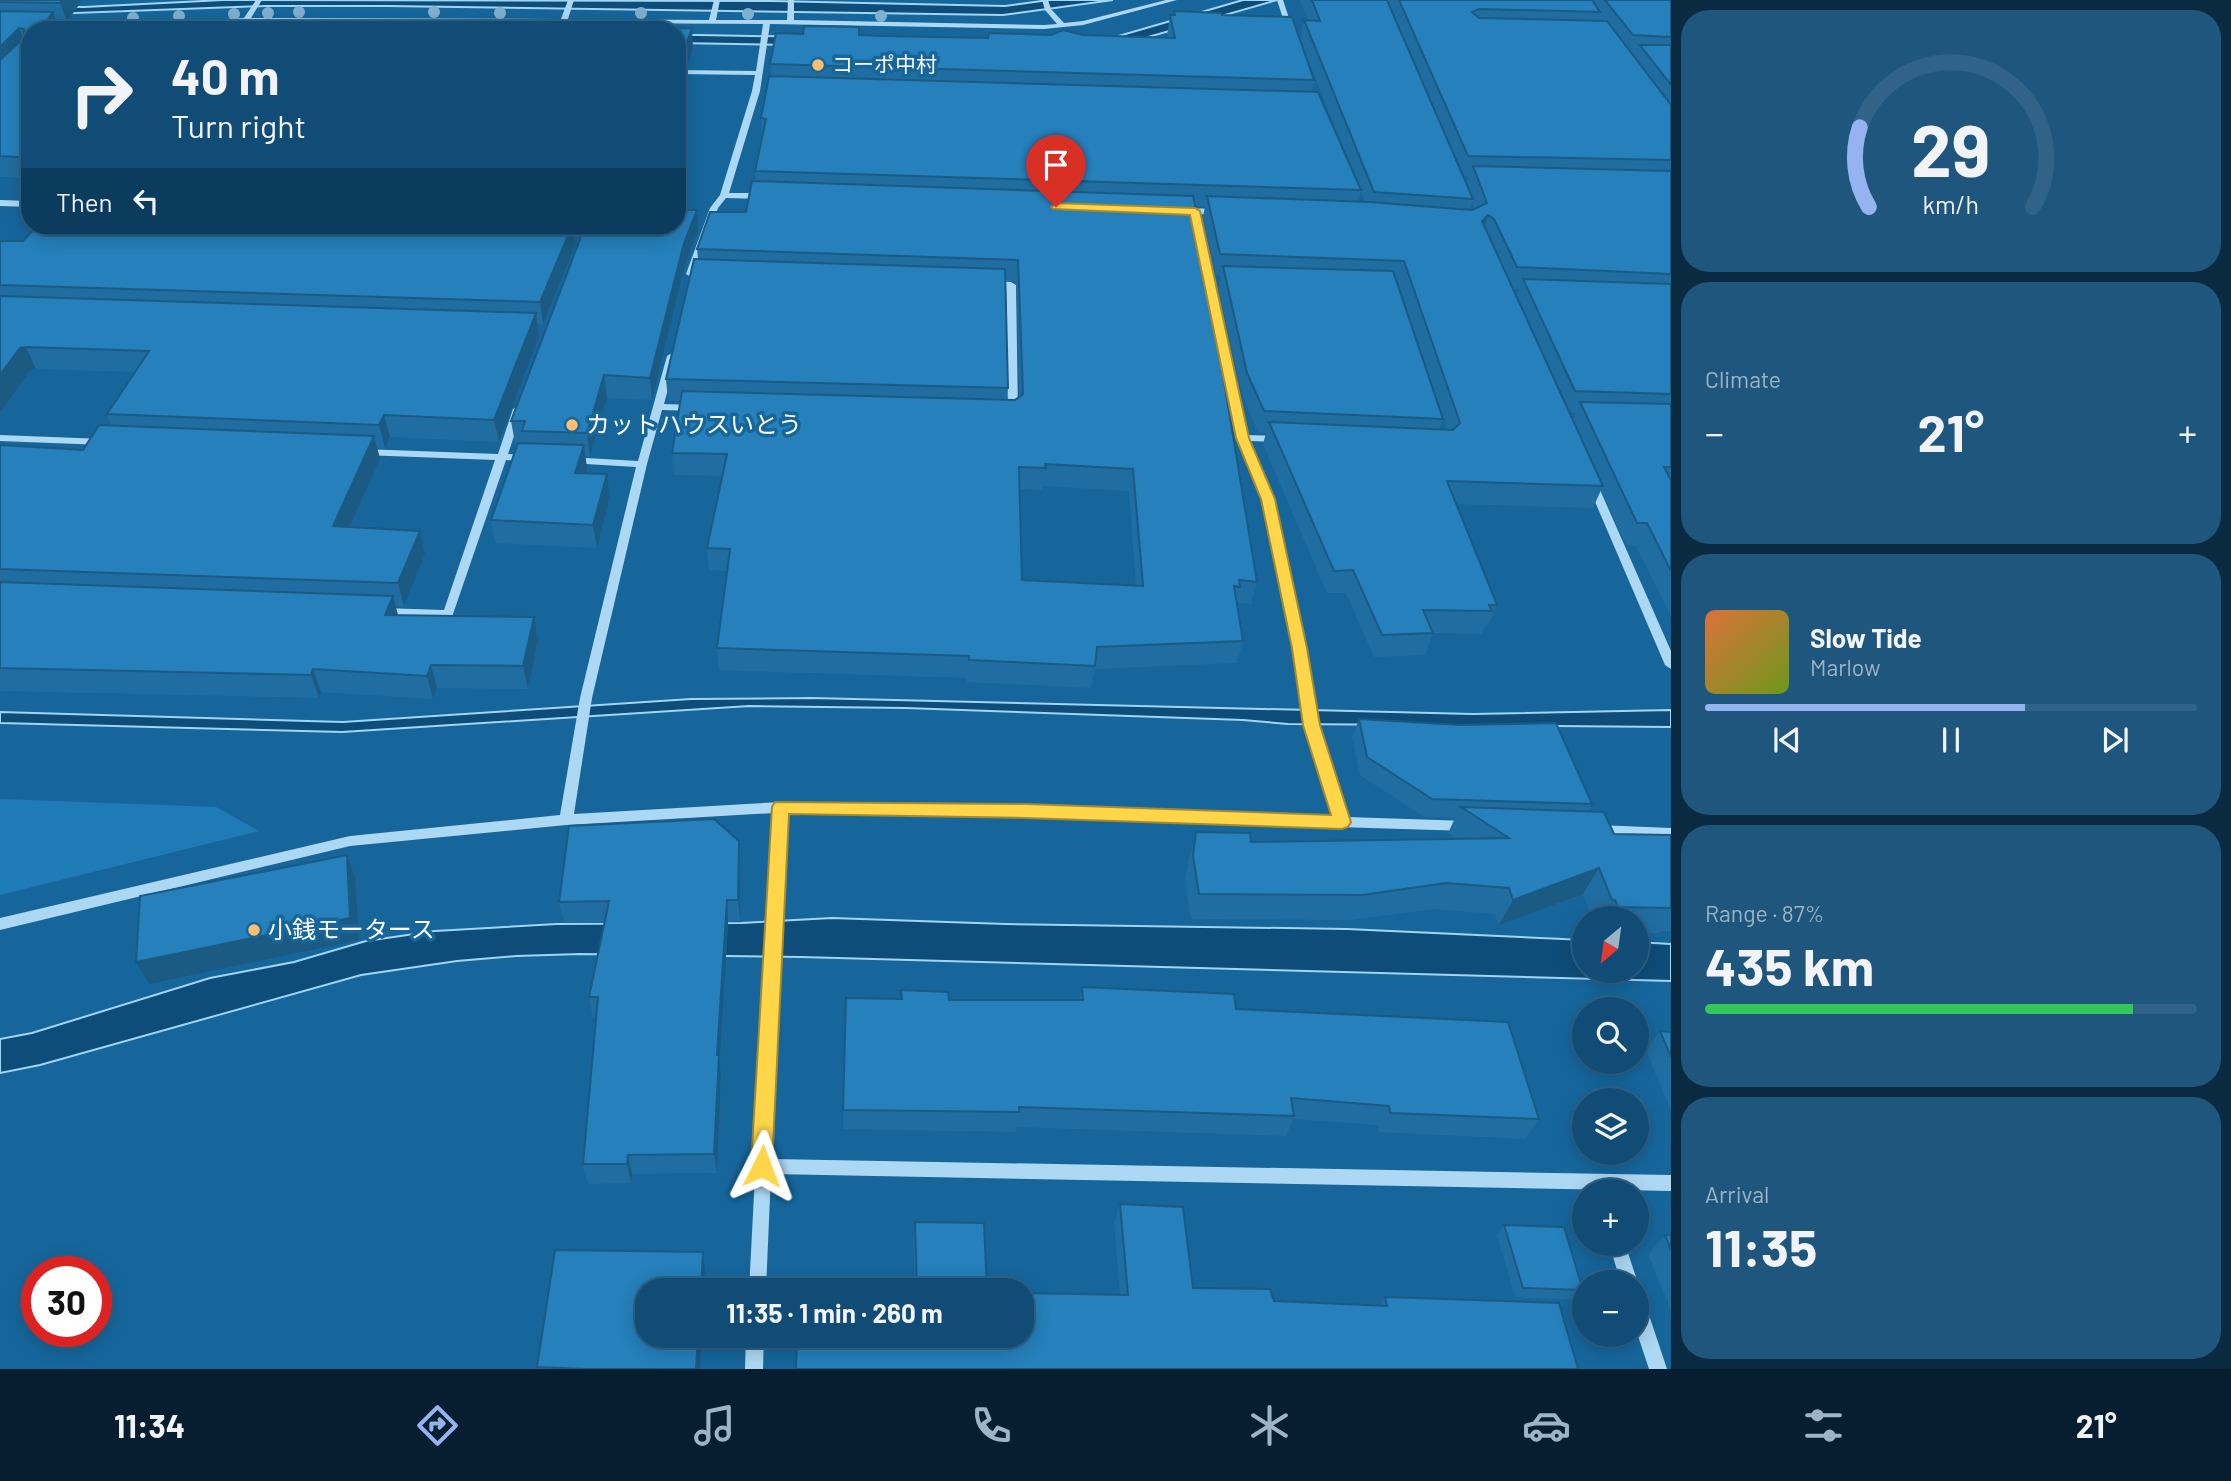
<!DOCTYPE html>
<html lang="en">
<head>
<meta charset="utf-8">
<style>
  :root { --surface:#104c75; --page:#1e567d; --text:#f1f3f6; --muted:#9cb4c5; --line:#306387; --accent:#95b2f1 }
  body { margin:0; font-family:Barlow,"Noto Sans JP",sans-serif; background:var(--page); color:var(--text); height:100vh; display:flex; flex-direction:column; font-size:26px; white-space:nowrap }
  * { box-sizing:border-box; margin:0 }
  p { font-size:23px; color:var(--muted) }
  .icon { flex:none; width:38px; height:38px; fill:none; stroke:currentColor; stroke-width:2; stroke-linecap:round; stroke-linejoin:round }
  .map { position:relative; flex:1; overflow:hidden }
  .details { display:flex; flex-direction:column; gap:10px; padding:10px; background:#092a40; width:560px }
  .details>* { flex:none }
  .hud { position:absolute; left:21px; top:21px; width:665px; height:214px; border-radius:28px; box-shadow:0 4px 18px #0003,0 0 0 2px var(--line); background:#104c75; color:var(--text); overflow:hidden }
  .needle { width:46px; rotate:209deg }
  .buttons { position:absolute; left:1572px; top:906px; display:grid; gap:14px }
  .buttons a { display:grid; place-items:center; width:77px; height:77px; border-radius:50%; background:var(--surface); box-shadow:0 4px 18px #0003,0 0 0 2px var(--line); font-size:35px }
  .speed { position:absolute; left:21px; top:1256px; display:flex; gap:14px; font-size:35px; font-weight:700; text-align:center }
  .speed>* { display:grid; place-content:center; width:91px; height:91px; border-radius:50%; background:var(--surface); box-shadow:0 4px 18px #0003,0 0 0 2px var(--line); line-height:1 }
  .speed .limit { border:10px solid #d22; background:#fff; color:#111 }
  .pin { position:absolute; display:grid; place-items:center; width:60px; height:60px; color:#fff; margin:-72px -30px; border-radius:50% 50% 50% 0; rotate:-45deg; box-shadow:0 0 7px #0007 }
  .pin .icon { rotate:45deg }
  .me { position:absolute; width:77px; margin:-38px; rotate:3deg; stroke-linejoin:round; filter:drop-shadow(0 0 5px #0008) }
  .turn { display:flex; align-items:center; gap:24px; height:147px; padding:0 35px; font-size:32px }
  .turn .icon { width:91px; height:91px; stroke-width:2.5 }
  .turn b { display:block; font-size:49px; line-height:60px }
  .then { display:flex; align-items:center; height:66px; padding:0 35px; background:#0003; gap:14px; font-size:26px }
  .big { font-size:52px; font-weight:700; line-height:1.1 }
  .details .tile { flex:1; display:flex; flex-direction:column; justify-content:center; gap:10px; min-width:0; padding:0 24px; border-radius:28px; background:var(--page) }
  .details .dial { align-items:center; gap:0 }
  .dial svg { height:182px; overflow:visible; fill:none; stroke:var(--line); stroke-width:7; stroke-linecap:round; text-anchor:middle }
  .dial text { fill:var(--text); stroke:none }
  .song { display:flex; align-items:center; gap:21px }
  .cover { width:84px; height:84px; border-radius:10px; background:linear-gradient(135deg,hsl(20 70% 55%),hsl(80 70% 35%)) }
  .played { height:7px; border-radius:4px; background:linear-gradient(90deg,var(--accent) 65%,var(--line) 65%) }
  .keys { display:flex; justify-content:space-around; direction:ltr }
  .heat { display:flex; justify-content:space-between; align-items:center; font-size:38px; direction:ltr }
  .charge { height:10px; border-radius:5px; background:linear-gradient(90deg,#34c759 87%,var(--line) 0) }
  .trip { position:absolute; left:635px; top:1278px; width:399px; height:70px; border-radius:28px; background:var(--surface); box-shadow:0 4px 18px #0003,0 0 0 2px var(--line); font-weight:700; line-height:70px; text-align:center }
  .menu { display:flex; height:112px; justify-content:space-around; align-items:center; background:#061e2f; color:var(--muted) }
  .menu .icon { width:49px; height:49px }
  .menu .current { color:var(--accent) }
  .menu b { font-size:32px; color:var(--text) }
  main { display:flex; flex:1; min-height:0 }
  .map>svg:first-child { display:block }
  .green { fill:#1f7bb6 }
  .water { fill:#0e4d79; stroke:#a0d5f5; stroke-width:2 }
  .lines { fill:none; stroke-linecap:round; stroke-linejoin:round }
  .minor { fill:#add8f3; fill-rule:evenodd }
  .tree { fill:#7fb0d1 }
  .wall { fill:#206ea1; fill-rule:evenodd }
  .shaded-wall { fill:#1a5a83 }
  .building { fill:#2580bb; stroke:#1a5a83; stroke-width:2; fill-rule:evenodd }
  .route { fill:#ffd54a; stroke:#a68a30; stroke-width:2 }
  .poi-dot { fill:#ffbe6f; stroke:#16669c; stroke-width:2.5 }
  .labels { text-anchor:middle; stroke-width:7; stroke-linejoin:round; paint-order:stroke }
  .far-poi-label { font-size:21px; fill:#fff; stroke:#16669c; text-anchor:start }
  .poi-label { font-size:24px; fill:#fff; stroke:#16669c; text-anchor:start }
</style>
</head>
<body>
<main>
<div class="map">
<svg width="1671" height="1369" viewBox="0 0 1671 1369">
  <rect width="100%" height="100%" fill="#16669c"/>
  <path class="green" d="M0 799 216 807 259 831 0 895Z"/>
  <path class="water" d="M223 0 772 1 1005 6 1049 0H1113L1003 15 388 6H265L21 15 0 6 84 7Z
    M1243 0H1277L1103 50 677 43V35H699L1098 42Z
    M812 698 1473 714 1671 710V727L1288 724 1243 720 906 708 749 706 342 732 0 723V712L343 722 691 699Z
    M832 918 1005 924 1347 929 1584 940V971H1636V942L1671 944V981L801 957 580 954 516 956 457 961 361 975 40 1065 0 1073V1039L32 1033 210 978 294 962 366 941 435 931 557 924 741 923Z"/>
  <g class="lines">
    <path class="minor" d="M256 0H262L251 18 561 19 568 0H574L568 19 709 20 714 0H720L716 20H787L788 0H794V20L1044 25 1057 24 1045 10 1042 0H1048L1051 9 1064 23 1083 21 1166 0H1177L1083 25 1044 29 770 24 760 91 729 193H766L770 196 766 199 726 198 718 208 696 274 691 277 686 274 710 208 720 195 752 91 755 75 677 74V70L756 71 763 24 267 21 111 29H42L38 27 42 25H111L244 18Z
      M1277 0H1283L1294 33 1287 31Z
      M0 200 30 201V207L0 206Z
      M1179 208 1220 209 1224 212 1220 215 1176 213 1175 211Z
      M990 281 1011 282 1016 285 1018 416 1013 419 1008 416 1006 288 987 286 985 284Z
      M1217 319 1222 322 1247 435 1281 436 1286 439 1281 442 1250 441 1273 499 1306 647 1318 725 1347 817 1468 821 1473 822 1475 826 1473 830 1468 831C1242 824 1014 816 787 812L772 1159 1671 1175V1191L771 1174 766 1290H749L774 813 566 825 350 846 0 930V918L350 836 560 815 580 698 636 467 569 463 564 460 569 457 638 461 667 356 672 353 677 356 664 404 694 405 699 408 694 411 662 410 647 464 592 698 574 814 781 802 1026 806 1333 816 1306 725 1294 647 1263 499 1238 438 1212 322Z
      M518 406 523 409 508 454 526 455 531 458 526 461 506 460 452 617 378 615 376 612 382 608 444 610 495 460 363 455 358 452 363 449 498 454 513 409Z
      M0 435 103 439 108 442 103 445 0 441Z
      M1592 480 1597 483 1671 651V669L1665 665 1587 483Z
      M1598 825 1671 828V838L1598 835 1593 834 1591 830 1593 826Z
      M1609 1244H1625L1638 1283 1636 1288V1283H1621Z
      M1636 1295 1642 1297 1645 1303 1667 1369H1649L1636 1330Z
      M746 1335H764L763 1369H745Z"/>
  </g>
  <g class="tree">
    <circle cx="299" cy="12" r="6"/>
    <circle cx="434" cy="12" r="6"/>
    <circle cx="268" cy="13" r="6"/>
    <circle cx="500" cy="13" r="6"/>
    <circle cx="641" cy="13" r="6"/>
    <circle cx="234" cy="14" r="6"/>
    <circle cx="748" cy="14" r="6"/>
    <circle cx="179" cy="16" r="6"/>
    <circle cx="881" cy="16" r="6"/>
    <circle cx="133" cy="18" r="6"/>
  </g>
  <path class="wall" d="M0 0H82L67 22H57L60 30H30V178L0 177Z
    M1300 0H1671V617L1636 546 1626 545 1601 490 1593 508 1456 504 1497 605 1487 627H1485L1482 634 1433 633 1425 655 1374 657 1346 593H1327L1263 444 1266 433H1258L1242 394 1218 287 1221 276 1216 275 1203 217 1205 206H1195L1206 257 1205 261 1222 330 1218 347 1257 582 1251 604 1237 603 1243 641 1237 663 1095 669 1091 688 967 682V678L719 670 717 648 727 571 709 570 707 548 722 476 674 475 672 453 681 401H668L666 379 698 259 697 249 746 212 755 181V171L762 136 761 118 771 76 770 64 859 35 988 38 1083 35 1167 37 1170 15H1173L1174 11 1222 15 1314 80 1312 92 1354 175 1300 39 1304 20H1308ZM1463 176 1469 177 1467 184ZM1360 191 1365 202H1358ZM1472 202 1475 209 1470 210ZM1006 281H1016L1020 396 1015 400H1006L1008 388ZM1397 282H1398L1447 429H1439L1443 419ZM1512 289H1519L1516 297ZM1569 413H1576L1573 420ZM1043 486 1129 491 1136 586 1022 580 1020 489 1043 490Z
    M37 226H573L576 244 543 324H537L539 336 499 442 390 437 385 448H377L380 459 350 527 420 531 425 554 404 606H395L398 616 534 617 538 640 528 689 437 688 433 699 321 692 319 698 0 691V445L83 450 111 426 107 414 135 372 36 369 30 371 0 412V241H23Z
    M698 232 685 264 652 400 607 398 590 456H585L587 468 585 473 607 474 610 497 597 548 495 543 491 520 517 443H515L511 421Z
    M1359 719 1592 804 1588 811 1614 834 1671 837V931H1660L1658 933H1636V919H1593L1583 894 1499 925 1495 914 1434 909 1351 920 1191 919 1185 882 1189 858 1196 832 1251 842 1457 839 1448 833 1455 818 1424 817 1360 775 1352 737Z
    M740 862V921L728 922 720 1061 721 1075 717 1173 632 1174 631 1183 588 1184 583 1164 596 1018H593L589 997 604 923H564L559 902Z
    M1082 987 1236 1009 1539 1119 1525 1139 1379 1132 1378 1125 1293 1119 1286 1136 1017 1127 1016 1132 843 1129V1110L901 999V990L949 1000H1079Z
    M1660 1031 1671 1032V1111L1646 1050Z
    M1120 1204 1193 1288 1274 1301 1380 1305 1385 1297 1559 1303 1022 1335 1120 1295 1114 1222Z
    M915 1222 987 1290H915L913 1241Z
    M1504 1225 1583 1290 1575 1300 1515 1297 1497 1235Z
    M1665 1235H1671V1310L1648 1254Z
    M703 1252 705 1267 700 1369H538L537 1367Z"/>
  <path class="shaded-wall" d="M62 0H82L67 22 60 3Z
    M53 12 60 30H40Z
    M19 28 27 47 0 74V47Z
    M692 28 693 48 686 67 683 68V77L677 94V49Z
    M697 210 698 232 685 264 652 400 650 378 684 243Z
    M1488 215 1481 235 1482 221Z
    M572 226H573L576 244 543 324 540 302Z
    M536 313 539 336 499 442 494 420Z
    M1222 330 1217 351 1216 332Z
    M26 347 36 369 30 371 0 412V375L20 348Z
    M604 375 607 398 590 456 587 433Z
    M384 415 390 437 385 448 379 425Z
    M374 436 380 459 340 549 333 526Z
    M584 445 587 468 579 495 575 473Z
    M607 474 610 497 597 548 593 525Z
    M420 531 425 554 404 606 398 583Z
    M393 596 399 619 385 615Z
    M534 617 538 640 528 689 523 666Z
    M431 665 437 688 433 699 427 676Z
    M313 669 321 692 319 698 311 675Z
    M739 841 740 862V921L738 900Z
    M347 855 355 878 359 940 149 984 136 962Z
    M1599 868 1583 894 1499 925 1513 900Z
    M727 900 728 922 720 1061 721 1075 717 1173 714 1154 717 1055Z
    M628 1155 632 1174 631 1183 627 1164Z
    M703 1252 705 1267 704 1290H701Z
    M698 1335H702L700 1369H696Z"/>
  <path class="building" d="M0 0H62L60 3 0 2Z
    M1312 0H1387L1473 199 1374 192 1304 20 1320 21Z
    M1399 0H1592L1600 12 1479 9 1472 12 1479 18 1607 21 1671 105V160L1468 156Z
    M1605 0H1671V37L1633 35Z
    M0 11 53 12 40 30H30V158L0 156V60L24 38V29L19 28 0 47Z
    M1174 11 1222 13V15L1292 17 1314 80 770 64 776 33 803 34 804 26 859 27V35L885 36 988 38 989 33 1051 35 1063 30 1083 35 1175 38 1170 15H1175Z
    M390 27 461 30H388Z
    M512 27 590 30 692 28 685 48 677 49V30H505Z
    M1640 45H1671V85Z
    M677 56 682 57 677 70Z
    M769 76 1318 92 1361 190 755 171 766 119 761 118Z
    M1473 166 1671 171V274L1517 267 1494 219 1488 215 1482 221 1603 486 1447 481 1497 605H1489L1492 611 1423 610 1433 633 1382 635 1353 570 1334 571 1269 422 1453 430 1460 423 1404 261 1220 254 1207 196 1369 202 1472 210 1487 203Z
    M752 181 1193 196 1206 257 1205 260 1208 264 1222 330 1216 332 1257 582 1239 580 1240 587 1234 586 1243 641 1097 647 1095 666 969 660V656L717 648 730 549 707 548 727 454 672 453 682 391 1015 400 1023 394 1018 260 697 249 710 212H746ZM1045 464 1133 469 1143 586 1022 580 1019 467 1046 468Z
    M677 210H697L684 243 650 378 604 375 587 433 522 431 525 421H511L585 226H677Z
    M37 226H572L540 302 0 285V241H23Z
    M694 259 1005 269 1008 388 666 379Z
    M1223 266 1393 271 1443 419 1264 411 1247 373Z
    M1523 279 1671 284V394L1575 391Z
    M0 296 536 313 494 420 384 415 379 425 107 414 149 351 26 347 20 348 0 375Z
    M1580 402 1671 404V467H1664L1671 480V571L1647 523H1637Z
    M99 425 374 436 333 526 420 531 398 583 0 569V445L83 450Z
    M518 443 584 445 575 473 607 474 593 525 491 520Z
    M0 582 393 596 385 615 534 617 523 666 431 665 427 676 313 669 311 675 0 668Z
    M1359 719 1460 725 1556 723 1592 804 1432 799 1367 757Z
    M1461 807 1604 812 1614 834 1671 835V908L1618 907 1615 900H1612L1599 868 1513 900 1509 888 1446 883 1362 895 1199 894 1193 856 1196 832 1250 833 1251 842 1509 838Z
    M714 819 739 841 738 900H727L717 1055H719L714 1154 628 1155 627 1164H583L598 997H589L609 901 559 902 569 826Z
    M347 855 350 918 136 962 140 896Z
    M1082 987 1234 994 1236 1009 1508 1022 1539 1119 1390 1113 1389 1106 1291 1098 1294 1116 1019 1107V1112L843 1110 846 998 902 999 901 990 948 992 949 1000H1083Z
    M1660 1031 1671 1032V1057Z
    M1120 1204 1183 1207 1193 1288 1270 1289 1274 1301 1387 1306 1385 1297 1559 1303 1578 1369H796L797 1335H1022V1293L1128 1295Z
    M915 1222 984 1223 987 1290H917Z
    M1504 1225 1564 1227 1583 1290 1523 1288Z
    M1665 1235H1671V1250Z
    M555 1250 703 1252 701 1290H648V1335H698L696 1369H585L537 1367Z"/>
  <path class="route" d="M1056 203 1195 208 1200 211 1249 438 1275 499 1307 648 1320 725 1351 822 1348 827 1342 829 1026 818 789 814 772 1166 769 1172 762 1175 754 1172 751 1166 772 807 775 802 1026 804 1331 815 1303 725 1292 648 1261 499 1236 438 1190 215 1053 209 1051 207Z"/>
  <g class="poi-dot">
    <circle cx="818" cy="65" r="7"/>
    <circle cx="572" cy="425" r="7"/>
    <circle cx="254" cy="930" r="7"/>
  </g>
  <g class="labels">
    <g class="far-poi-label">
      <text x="832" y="72">コーポ中村</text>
    </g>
    <g class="poi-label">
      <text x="586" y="433">カットハウスいとう</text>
      <text x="268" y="938">小銭モータース</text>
    </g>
  </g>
</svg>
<div class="buttons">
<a><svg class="needle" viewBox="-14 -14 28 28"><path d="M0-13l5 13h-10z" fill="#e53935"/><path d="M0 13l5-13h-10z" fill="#9cb4c5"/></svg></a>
<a><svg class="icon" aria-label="search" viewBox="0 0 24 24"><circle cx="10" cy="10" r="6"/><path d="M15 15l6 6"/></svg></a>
<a><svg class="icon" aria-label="layers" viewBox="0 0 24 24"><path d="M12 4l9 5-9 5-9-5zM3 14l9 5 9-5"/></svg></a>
<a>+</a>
<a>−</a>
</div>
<div class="speed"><div class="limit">30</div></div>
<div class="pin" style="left:1056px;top:207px;background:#d93025"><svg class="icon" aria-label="arrive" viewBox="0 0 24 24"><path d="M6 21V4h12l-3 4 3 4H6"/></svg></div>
<svg class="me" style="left:762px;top:1166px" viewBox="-20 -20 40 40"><path d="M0-17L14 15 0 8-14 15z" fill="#ffd54a" stroke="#fff" stroke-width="4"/></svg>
<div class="trip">11:35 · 1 min · 260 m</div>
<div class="hud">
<div class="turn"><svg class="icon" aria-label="right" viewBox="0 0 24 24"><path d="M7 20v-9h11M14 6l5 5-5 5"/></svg><div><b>40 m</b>Turn right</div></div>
<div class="then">Then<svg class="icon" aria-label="left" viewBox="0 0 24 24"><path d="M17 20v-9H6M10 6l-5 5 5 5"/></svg></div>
</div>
</div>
<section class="details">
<div class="tile dial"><svg viewBox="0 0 100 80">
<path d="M14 69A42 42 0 1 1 86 69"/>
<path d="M14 69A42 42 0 0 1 10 34" stroke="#95b2f1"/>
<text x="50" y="56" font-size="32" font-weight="700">29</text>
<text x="50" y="72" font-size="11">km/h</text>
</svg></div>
<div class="tile"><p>Climate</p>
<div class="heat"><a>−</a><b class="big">21°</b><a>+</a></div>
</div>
<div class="tile">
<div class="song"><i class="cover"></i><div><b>Slow Tide</b><p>Marlow</p></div></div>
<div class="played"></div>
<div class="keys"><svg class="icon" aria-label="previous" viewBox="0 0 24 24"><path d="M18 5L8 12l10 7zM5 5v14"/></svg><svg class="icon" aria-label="pause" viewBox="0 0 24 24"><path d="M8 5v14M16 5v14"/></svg><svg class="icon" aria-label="next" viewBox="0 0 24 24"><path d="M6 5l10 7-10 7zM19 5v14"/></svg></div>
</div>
<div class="tile"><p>Range · 87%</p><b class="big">435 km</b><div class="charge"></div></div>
<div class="tile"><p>Arrival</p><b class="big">11:35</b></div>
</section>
</main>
<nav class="menu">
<b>11:34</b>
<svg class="icon current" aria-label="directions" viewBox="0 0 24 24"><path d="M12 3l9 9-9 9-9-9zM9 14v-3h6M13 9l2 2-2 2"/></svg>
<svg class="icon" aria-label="music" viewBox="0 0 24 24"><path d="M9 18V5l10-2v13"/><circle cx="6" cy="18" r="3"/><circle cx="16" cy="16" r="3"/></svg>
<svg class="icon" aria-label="phone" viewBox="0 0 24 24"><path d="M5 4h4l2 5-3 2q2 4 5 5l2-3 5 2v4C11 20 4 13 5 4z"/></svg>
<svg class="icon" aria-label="climate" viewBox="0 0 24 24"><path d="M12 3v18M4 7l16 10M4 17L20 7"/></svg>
<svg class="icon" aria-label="car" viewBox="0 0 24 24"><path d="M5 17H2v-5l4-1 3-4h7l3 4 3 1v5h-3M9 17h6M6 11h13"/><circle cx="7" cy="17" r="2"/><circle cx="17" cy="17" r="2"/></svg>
<svg class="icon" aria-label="filters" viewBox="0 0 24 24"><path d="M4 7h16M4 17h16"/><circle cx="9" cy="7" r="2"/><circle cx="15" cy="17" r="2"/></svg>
<b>21°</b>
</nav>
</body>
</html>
